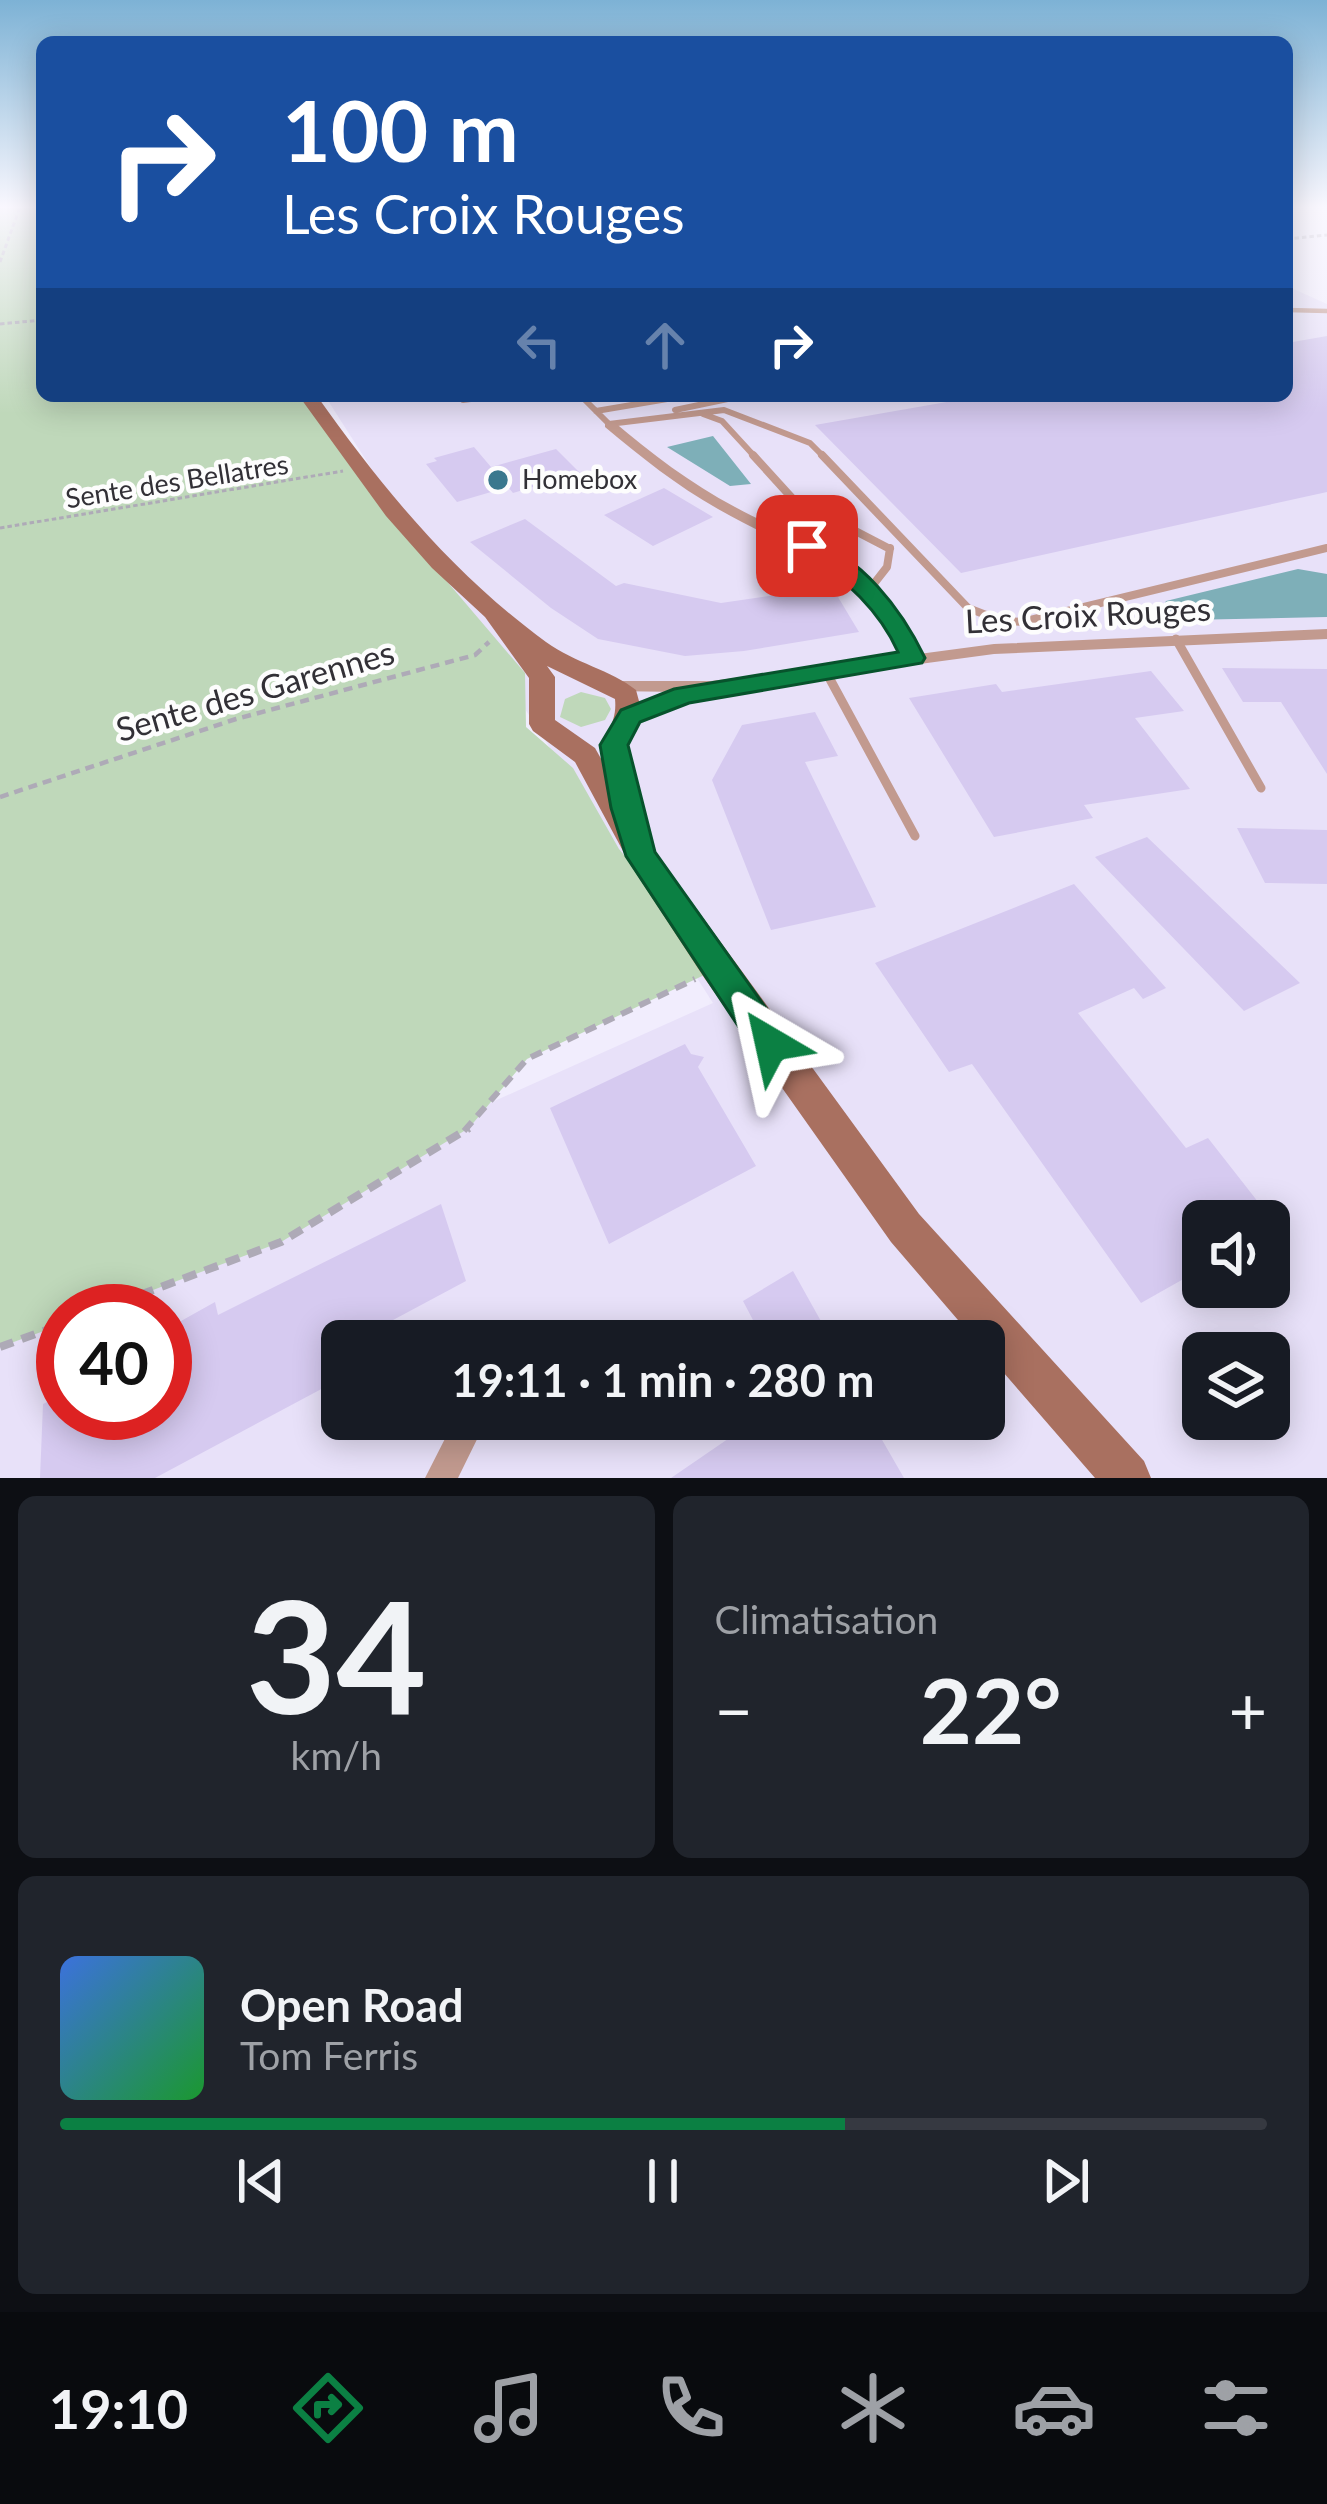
<!DOCTYPE html>
<html lang="fr">
<head>
<meta charset="utf-8">
<style>
  :root { --surface:#171b24; --page:#20242c; --text:#f1f3f6; --muted:#9ea1a6; --line:#363941; --accent:#0b8043 }
  body { margin:0; font-family:Lato,sans-serif; background:var(--page); color:var(--text); height:100vh; display:flex; flex-direction:column; font-size:45px; white-space:nowrap }
  * { box-sizing:border-box; margin:0 }
  p { font-size:39px; color:var(--muted) }
  .icon { flex:none; width:66px; height:66px; fill:none; stroke:currentColor; stroke-width:2; stroke-linecap:round; stroke-linejoin:round }
  .map { position:relative; height:1478px; overflow:hidden }
  .drawer { display:flex; flex-direction:column; gap:18px; padding:18px; background:#0d0f14; flex:1 }
  .drawer>* { flex:none }
  .top-card { position:absolute; left:36px; top:36px; width:1257px; height:366px; border-radius:18px; box-shadow:0 6px 30px #0003; background:#1a4fa0; color:#fff; overflow:hidden }
  .buttons { position:absolute; left:1182px; top:1200px; display:grid; gap:24px }
  .buttons a { display:grid; place-items:center; width:108px; height:108px; border-radius:18px; background:var(--surface); box-shadow:0 6px 30px #0003; font-size:60px }
  .speed { position:absolute; left:36px; top:1284px; display:flex; gap:24px; font-size:60px; font-weight:700; text-align:center }
  .speed>* { display:grid; place-content:center; width:156px; height:156px; border-radius:50%; background:var(--surface); box-shadow:0 6px 30px #0003; line-height:1 }
  .speed .limit { border:18px solid #d22; background:#fff; color:#111 }
  .pin { position:absolute; display:grid; place-items:center; width:102px; height:102px; color:#fff; margin:-51px; border-radius:24px; box-shadow:0 6px 18px #0006 }
  .me { position:absolute; width:132px; margin:-66px; rotate:324deg; stroke-linejoin:round; filter:drop-shadow(0 0 9px #0008) }
  .turn { display:flex; align-items:center; gap:42px; height:252px; padding:0 48px; font-size:54px }
  .turn .icon { width:156px; height:156px; stroke-width:2.5 }
  .turn b { display:block; font-size:84px; line-height:102px }
  .lanes { display:flex; align-items:center; height:114px; padding:0 48px; background:#0003; justify-content:center; gap:60px; direction:ltr }
  .lanes .off { opacity:.35 }
  .big { font-size:90px; font-weight:700; line-height:1.1 }
  .drawer .card { flex:1; display:flex; flex-direction:column; justify-content:center; gap:18px; min-width:0; padding:0 42px; border-radius:18px; background:var(--page) }
  .drawer .dial { align-items:center; gap:0 }
  .dial b { font-size:156px; line-height:1 }
  .song { display:flex; align-items:center; gap:36px }
  .cover { width:144px; height:144px; border-radius:18px; background:linear-gradient(135deg,hsl(220 70% 55%),hsl(130 70% 35%)) }
  .played { height:12px; border-radius:6px; background:linear-gradient(90deg,var(--accent) 65%,var(--line) 65%) }
  .keys { display:flex; justify-content:space-around; direction:ltr }
  .heat { display:flex; justify-content:space-between; align-items:center; font-size:66px; direction:ltr }
  .drawer .tiles { flex:1; display:grid; gap:18px; grid-template-columns:1fr 1fr }
  .card:last-child { grid-column:span 2 }
  .trip { position:absolute; left:321px; top:1320px; width:684px; height:120px; border-radius:18px; background:var(--surface); box-shadow:0 6px 30px #0003; font-weight:700; line-height:120px; text-align:center }
  .tabs { display:flex; height:192px; justify-content:space-around; align-items:center; background:#090b0e; color:var(--muted) }
  .tabs .icon { width:84px; height:84px }
  .tabs .on { color:var(--accent) }
  .tabs b { font-size:54px; color:var(--text) }
  .map>svg:first-child { display:block }
  .built { fill:#e8e1f9; fill-rule:evenodd }
  .green { fill:#bfd8ba }
  .water { fill:#7eafb8 }
  .building { fill:#d6caf0 }
  .lines { fill:none; stroke-linecap:round; stroke-linejoin:round }
  .path-far3 { stroke:#aeaab7; stroke-width:3; stroke-dasharray:4.5 3; stroke-linecap:butt }
  .path-far2 { stroke:#aeaab7; stroke-width:4.5; stroke-dasharray:9 6; stroke-linecap:butt }
  .path-far1 { stroke:#aeaab7; stroke-width:6; stroke-dasharray:12 8; stroke-linecap:butt }
  .path { stroke:#aeaab7; stroke-width:8; stroke-dasharray:14 9; stroke-linecap:butt }
  .lane-far3 { stroke:#c29a8f; stroke-width:4.5 }
  .lane-far2 { stroke:#c29a8f; stroke-width:6 }
  .lane-far1 { stroke:#c29a8f; stroke-width:8 }
  .lane { stroke:#c29a8f; stroke-width:9 }
  .street { fill:#c29a8f; fill-rule:evenodd }
  .secondary { fill:#a97060; fill-rule:evenodd }
  .route { fill:#0b8043; stroke:#07532c; stroke-width:3 }
  .poi-dot { fill:#3a788e; stroke:#fdfdfd; stroke-width:4.5 }
  .labels { text-anchor:middle; stroke-width:9; stroke-linejoin:round; paint-order:stroke }
  .far-poi-label { font-size:27px; fill:#323036; stroke:#fdfdfd; text-anchor:start }
  .far-street-label { font-size:27px; fill:#323036; stroke:#fdfdfd }
  .street-label { font-size:33px; fill:#323036; stroke:#fdfdfd }
</style>
</head>
<body>
<div class="map">
<svg width="1327" height="1478" viewBox="0 0 1327 1478">
  <rect width="100%" height="100%" fill="#f1edfd"/>
  <path class="built" d="M1287 286 1327 304V1478H0V1323L713 1003 325 396H1287ZM1203 1221H1269V1287H1203ZM63 1311H165V1413H63ZM342 1341H984V1419H342ZM1203 1353H1269V1419H1203Z"/>
  <path class="green" d="M0 207H42V396H308L410 538 525 673 526 727 573 768 619 849 717 969 527 1059 469 1128 281 1242 97 1311H63V1324L0 1347Z
    M581 692 605 698 611 709 605 720 581 727 560 717 565 699Z"/>
  <path class="water" d="M713 436 751 484 730 486 667 447Z
    M1298 569 1327 574V617L1186 620 1163 606 1166 601Z"/>
  <path class="building" d="M1327 336V492L961 573 815 425 981 396H1287V343Z
    M474 447 491 467 556 449 580 473 513 493 508 487 457 502 426 464 437 461 434 458Z
    M664 488 713 517 653 546 604 515Z
    M525 519 616 586 624 583 721 603 832 587 859 632 744 651 685 656 598 639 551 608 470 542Z
    M1222 668 1327 669V774L1281 702H1243Z
    M1151 671 1184 711 1135 718 1190 789 1084 805 1093 818 994 837 909 698 996 684 1002 692Z
    M815 712 838 756 805 762 876 907 771 930 712 780 742 725Z
    M1237 828 1327 830V884L1265 883Z
    M1147 837 1300 983 1244 1011 1095 857Z
    M1074 884 1166 988 1143 999 1134 988 1078 1013 1186 1148 1208 1138 1273 1221H1203V1268L1141 1303 972 1064 949 1072 875 963Z
    M685 1044 691 1054 704 1057 698 1067 756 1166 609 1244 550 1108Z
    M441 1204 466 1281 365 1335 367 1341H342V1378L155 1478H40L43 1404 63 1394V1413H165V1342L181 1333V1321L215 1302 218 1315Z
    M793 1271 832 1341H764L743 1301Z
    M757 1419H870L904 1478H671Z"/>
  <g class="lines">
    <path class="path-far3" d="M1287 239 1327 235
      M0 262 20 207
      M0 324 42 320
      M0 528 343 471"/>
    <path class="path-far2" d="M0 797 236 719 475 655 489 642"/>
    <path class="path-far1" d="M464 1131 527 1059 695 979"/>
    <path class="path" d="M97 1311 281 1242 469 1128
      M0 1347 63 1324"/>
    <path class="lane-far3" d="M1287 310 1327 311"/>
    <path class="lane-far2" d="M462 396 463 400 494 396
      M581 396 609 424 724 410 810 443 825 458
      M675 410 742 396
      M596 411 685 396
      M703 414 722 421 756 458"/>
    <path class="lane-far1" d="M753 455 792 498 890 549
      M822 455 968 608 999 620 1022 622 1327 548
      M869 590 887 567 890 548"/>
    <path class="lane" d="M1176 639 1261 788
      M825 670 915 836"/>
    <path class="street" d="M605 421H613C651 453 691 484 735 507 822 553 868 560 919 654L994 644 1327 629V639L994 654 713 692 636 720H624L621 716 624 712 679 692 613 691 607 689 605 685 607 681H711L904 656C854 561 804 558 718 509 677 486 641 457 605 427Z
      M455 1419H487L458 1478H425Z"/>
    <path class="secondary" d="M299 396H317C383 489 453 574 546 642 575 663 611 670 636 690L643 716 628 745 642 812 636 820 652 848 919 1214 1144 1461 1151 1478H1095L984 1350V1341H976L891 1242 705 979 630 864 575 762 533 731 529 724V678L485 617 432 568 386 516ZM547 666 615 699C618 727 599 735 604 764L595 748 555 720V677Z"/>
  </g>
  <linearGradient id="sky" x2="0" y2="1"><stop stop-color="#7db2d5"/><stop offset="0.5" stop-color="#f9f7fe"/><stop offset="1" stop-color="#f9f7fe" stop-opacity="0"/></linearGradient>
  <rect width="1327" height="414" fill="url(#sky)"/>
  <path class="route" d="M807 539C861 555 902 610 925 658L922 663 689 703 640 722 628 745 655 852 783 1032 789 1044 783 1056 771 1061 758 1056 626 856 611 808 600 745 621 710 674 689 898 652C878 607 841 575 799 550V541Z"/>
  <circle class="poi-dot" cx="498" cy="480" r="12"/>
  <g class="labels">
    <g class="far-poi-label">
      <text x="522" y="489">Homebox</text>
    </g>
    <g class="far-street-label">
      <text transform="translate(177 482) rotate(-9)" y="9">Sente des Bellatres</text>
    </g>
    <g class="street-label">
      <text transform="translate(1088 615) rotate(-3)" y="12">Les Croix Rouges</text>
      <text transform="translate(255 691) rotate(-16)" y="12">Sente des Garennes</text>
    </g>
  </g>
</svg>
<div class="buttons">
<a><svg class="icon" aria-label="sound" viewBox="0 0 24 24"><path d="M4 9h4l5-4v14l-5-4H4zM17 9q2 3 0 6"/></svg></a>
<a><svg class="icon" aria-label="layers" viewBox="0 0 24 24"><path d="M12 4l9 5-9 5-9-5zM3 14l9 5 9-5"/></svg></a>
</div>
<div class="speed"><div class="limit">40</div></div>
<div class="pin" style="left:807px;top:546px;background:#d93025"><svg class="icon" aria-label="arrive" viewBox="0 0 24 24"><path d="M6 21V4h12l-3 4 3 4H6"/></svg></div>
<svg class="me" style="left:771px;top:1044px" viewBox="-20 -20 40 40"><path d="M0-17L14 15 0 8-14 15z" fill="#0b8043" stroke="#fff" stroke-width="4"/></svg>
<div class="trip">19:11 · 1 min · 280 m</div>
<div class="top-card">
<div class="turn"><svg class="icon" aria-label="right" viewBox="0 0 24 24"><path d="M7 20v-9h11M14 6l5 5-5 5"/></svg><div><b>100 m</b>Les Croix Rouges</div></div>
<div class="lanes"><svg class="icon off" aria-label="left" viewBox="0 0 24 24"><path d="M17 20v-9H6M10 6l-5 5 5 5"/></svg><svg class="icon off" aria-label="ahead" viewBox="0 0 24 24"><path d="M12 20V5M6 11l6-6 6 6"/></svg><svg class="icon" aria-label="right" viewBox="0 0 24 24"><path d="M7 20v-9h11M14 6l5 5-5 5"/></svg></div>
</div>
</div>
<section class="drawer">
<div class="tiles">
<div class="card dial"><b>34</b><p>km/h</p></div>
<div class="card"><p>Climatisation</p>
<div class="heat"><a>−</a><b class="big">22°</b><a>+</a></div>
</div>
<div class="card">
<div class="song"><i class="cover"></i><div><b>Open Road</b><p>Tom Ferris</p></div></div>
<div class="played"></div>
<div class="keys"><svg class="icon" aria-label="previous" viewBox="0 0 24 24"><path d="M18 5L8 12l10 7zM5 5v14"/></svg><svg class="icon" aria-label="pause" viewBox="0 0 24 24"><path d="M8 5v14M16 5v14"/></svg><svg class="icon" aria-label="next" viewBox="0 0 24 24"><path d="M6 5l10 7-10 7zM19 5v14"/></svg></div>
</div>
</div>
</section>
<nav class="tabs">
<b>19:10</b>
<svg class="icon on" aria-label="directions" viewBox="0 0 24 24"><path d="M12 3l9 9-9 9-9-9zM9 14v-3h6M13 9l2 2-2 2"/></svg>
<svg class="icon" aria-label="music" viewBox="0 0 24 24"><path d="M9 18V5l10-2v13"/><circle cx="6" cy="18" r="3"/><circle cx="16" cy="16" r="3"/></svg>
<svg class="icon" aria-label="phone" viewBox="0 0 24 24"><path d="M5 4h4l2 5-3 2q2 4 5 5l2-3 5 2v4C11 20 4 13 5 4z"/></svg>
<svg class="icon" aria-label="climate" viewBox="0 0 24 24"><path d="M12 3v18M4 7l16 10M4 17L20 7"/></svg>
<svg class="icon" aria-label="car" viewBox="0 0 24 24"><path d="M5 17H2v-5l4-1 3-4h7l3 4 3 1v5h-3M9 17h6M6 11h13"/><circle cx="7" cy="17" r="2"/><circle cx="17" cy="17" r="2"/></svg>
<svg class="icon" aria-label="filters" viewBox="0 0 24 24"><path d="M4 7h16M4 17h16"/><circle cx="9" cy="7" r="2"/><circle cx="15" cy="17" r="2"/></svg>
</nav>
</body>
</html>
